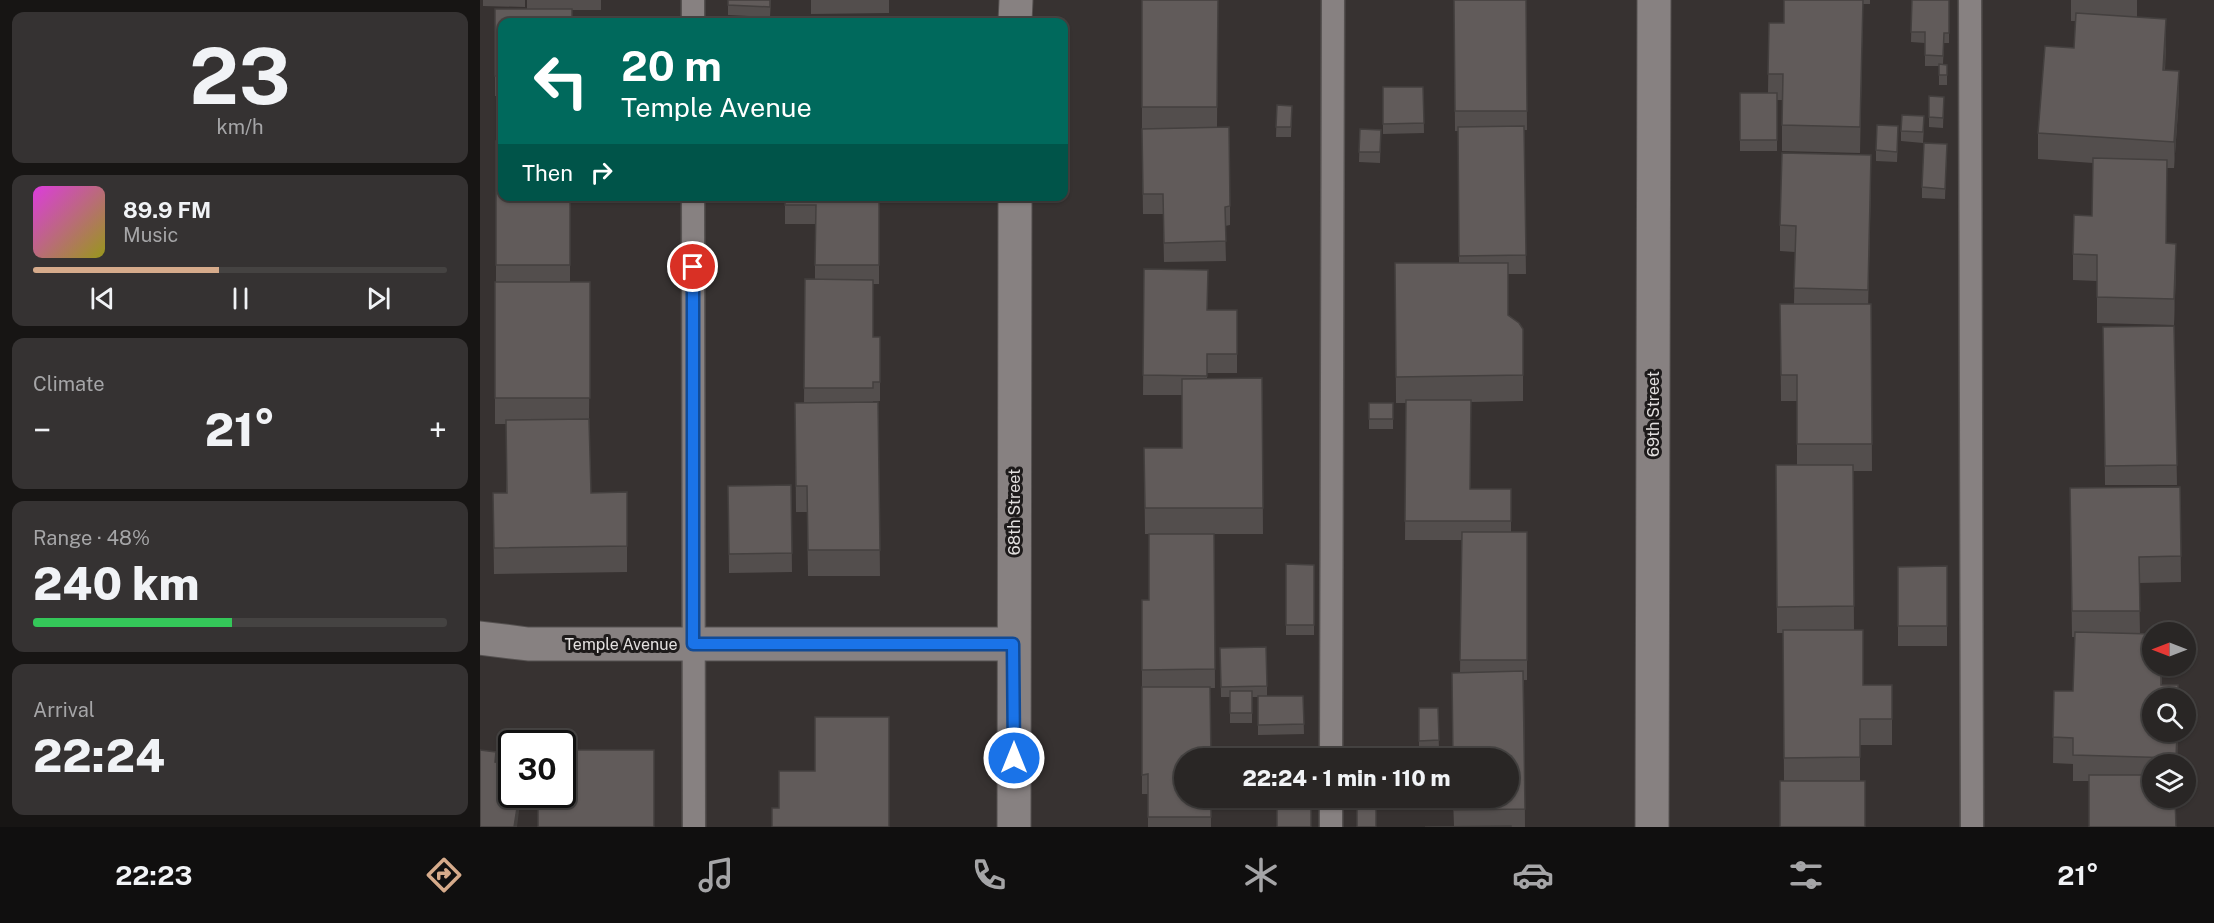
<!DOCTYPE html>
<html lang="en">
<head>
<meta charset="utf-8">
<style>
  :root { --surface:#292625; --page:#353232; --text:#f1f3f6; --muted:#a5a5a7; --line:#454342; --accent:#d6ab8b }
  body { margin:0; font-family:"Public Sans",sans-serif; background:var(--page); color:var(--text); height:100vh; display:flex; flex-direction:column; font-size:22px; white-space:nowrap }
  * { box-sizing:border-box; margin:0 }
  p { font-size:20px; color:var(--muted) }
  .icon { flex:none; width:33px; height:33px; fill:none; stroke:currentColor; stroke-width:2; stroke-linecap:round; stroke-linejoin:round }
  .map { position:relative; flex:1; overflow:hidden }
  .drawer { display:flex; flex-direction:column; gap:12px; padding:12px; background:#171514; width:480px }
  .drawer>* { flex:none }
  .guide { position:absolute; left:18px; top:18px; width:570px; height:183px; border-radius:12px; box-shadow:0 2px 4px #0004,0 0 0 2px var(--line); background:#00695c; color:#fff; overflow:hidden }
  .needle { width:39px; rotate:270deg }
  .fabs { position:absolute; left:1662px; top:622px; display:grid; gap:12px }
  .fabs a { display:grid; place-items:center; width:54px; height:54px; border-radius:50%; background:var(--surface); box-shadow:0 2px 4px #0004,0 0 0 2px var(--line); font-size:30px }
  .speed { position:absolute; left:18px; top:730px; display:flex; gap:12px; font-size:30px; font-weight:700; text-align:center }
  .speed>* { display:grid; place-content:center; width:78px; height:78px; border-radius:50%; background:var(--surface); box-shadow:0 2px 4px #0004,0 0 0 2px var(--line); line-height:1 }
  .speed .limit { border:3px solid #111; border-radius:9px; background:#fff; color:#111 }
  .pin { position:absolute; display:grid; place-items:center; width:51px; height:51px; color:#fff; margin:-26px; border:3px solid #fff; border-radius:50%; box-shadow:0 2px 6px #0007 }
  .me { position:absolute; width:66px; margin:-33px; rotate:0deg; stroke-linejoin:round; filter:drop-shadow(0 0 4px #0008) }
  .turn { display:flex; align-items:center; gap:21px; height:126px; padding:0 24px; font-size:27px }
  .turn .icon { width:78px; height:78px; stroke-width:2.5 }
  .turn b { display:block; font-size:42px; line-height:51px }
  .then { display:flex; align-items:center; height:57px; padding:0 24px; background:#0003; gap:12px; font-size:22px }
  .big { font-size:45px; font-weight:800; line-height:1.1 }
  .drawer .card { flex:1; display:flex; flex-direction:column; justify-content:center; gap:9px; min-width:0; padding:0 21px; border-radius:12px; background:var(--page) }
  .drawer .dial { align-items:center; gap:0 }
  .dial b { font-size:78px; line-height:1 }
  .song { display:flex; align-items:center; gap:18px }
  .cover { width:72px; height:72px; border-radius:9px; background:linear-gradient(135deg,hsl(300 70% 55%),hsl(60 70% 35%)) }
  .played { height:6px; border-radius:3px; background:linear-gradient(90deg,var(--accent) 45%,var(--line) 45%) }
  .keys { display:flex; justify-content:space-around; direction:ltr }
  .heat { display:flex; justify-content:space-between; align-items:center; font-size:33px; direction:ltr }
  .charge { height:9px; border-radius:4px; background:linear-gradient(90deg,#34c759 48%,var(--line) 0) }
  .trip { position:absolute; left:694px; top:748px; width:345px; height:60px; border-radius:30px; background:var(--surface); box-shadow:0 2px 4px #0004,0 0 0 2px var(--line); font-weight:800; line-height:60px; text-align:center }
  .menu { display:flex; height:96px; justify-content:space-around; align-items:center; background:#100f0f; color:var(--muted) }
  .menu .icon { width:42px; height:42px }
  .menu .on { color:var(--accent) }
  .menu b { font-size:27px; color:var(--text) }
  main { display:flex; flex:1; min-height:0 }
  .map>svg:first-child { display:block }
  .lines { fill:none; stroke-linecap:round; stroke-linejoin:round }
  .lane-casing { stroke:#555150; stroke-width:25 }
  .street-casing { stroke:#555150; stroke-width:35 }
  .lane { stroke:#878181; stroke-width:22 }
  .street { stroke:#878181; stroke-width:33 }
  .wall { fill:#534e4d }
  .shaded-wall { fill:#44403f }
  .building { fill:#615b5a; stroke:#44403f; stroke-width:1.5 }
  .route-casing { stroke:#114b97; stroke-width:15 }
  .route { stroke:#1a73e8; stroke-width:10 }
  .labels { text-anchor:middle; stroke-width:6; stroke-linejoin:round; paint-order:stroke }
  .street-label { font-size:16px; fill:#e3e0df; stroke:#1d1a1a }
</style>
</head>
<body>
<main>
<section class="drawer">
<div class="card dial"><b>23</b><p>km/h</p></div>
<div class="card">
<div class="song"><i class="cover"></i><div><b>89.9 FM</b><p>Music</p></div></div>
<div class="played"></div>
<div class="keys"><svg class="icon" aria-label="previous" viewBox="0 0 24 24"><path d="M18 5L8 12l10 7zM5 5v14"/></svg><svg class="icon" aria-label="pause" viewBox="0 0 24 24"><path d="M8 5v14M16 5v14"/></svg><svg class="icon" aria-label="next" viewBox="0 0 24 24"><path d="M6 5l10 7-10 7zM19 5v14"/></svg></div>
</div>
<div class="card"><p>Climate</p>
<div class="heat"><a>−</a><b class="big">21°</b><a>+</a></div>
</div>
<div class="card"><p>Range · 48%</p><b class="big">240 km</b><div class="charge"></div></div>
<div class="card"><p>Arrival</p><b class="big">22:24</b></div>
</section>
<div class="map">
<svg width="1734" height="827" viewBox="0 0 1734 827">
  <rect width="100%" height="100%" fill="#373231"/>
  <g class="lines">
    <defs>
      <path id="lane" d="M213 0V22
        M1490 0 1492 827
        M213 196 214 827
        M851 759 853 0
        M851 827V798"/>
      <path id="street" d="M535 22 536 0
        M0 638 48 644H533
        M534 827 535 196
        M1172 827 1174 0"/>
    </defs>
    <use href="#lane" class="lane-casing"/>
    <use href="#street" class="street-casing"/>
    <use href="#lane" class="lane"/>
    <use href="#street" class="street"/>
  </g>
  <path class="wall" d="M3 0H45V7L3 6Z
    M47 0H121V10H92L22 22V96H15V9H47Z
    M248 0H291L290 17 248 15Z
    M331 0H409V13L331 14Z
    M662 0H738L737 127 750 206V225L745 226 746 261 684 262 683 214H663L662 148Z
    M974 0H1046L1047 130H1044L1046 274H1028V315L1043 329V401L991 402 990 489H1031V532H1047V680H1044L1045 827H945L974 826 973 798 980 672 982 540H925L926 403H916L915 263H979L978 131H975Z
    M1304 0H1390V4H1383L1380 153 1302 151V100H1297V151H1260V93H1288L1289 23H1304Z
    M1432 0H1469V43H1464L1463 64 1467 65V85H1459V66H1445V43L1431 42Z
    M1591 0H1657V17L1686 45 1685 70 1699 97 1694 168H1687L1686 243 1696 270 1694 325 1617 323V281L1593 280V254L1612 216 1613 163 1558 159V133L1594 48 1596 21H1591Z
    M903 87H943L944 133 903 134Z
    M1464 97 1463 128 1449 127V117Z
    M797 105 812 106 811 137H796Z
    M1444 126 1443 143 1421 141V131Z
    M880 129 901 130 900 163 879 162Z
    M1418 137 1417 162 1396 161V150Z
    M16 141 90 196V282H110L109 424 111 493 147 492V572L14 574 13 493H26V424H15V282H16Z
    M1467 144 1465 199 1442 198V187Z
    M1391 181 1388 304H1391L1392 471H1373L1374 630 1383 685H1412V745H1380V781H1304L1303 633H1297L1296 465H1317V401H1301L1300 304H1314L1315 252 1300 251V225Z
    M305 196H399V284H393V337H400V401H393V402H398L400 576H328L327 512H316L315 403H324L325 279H335V224H305Z
    M664 269 728 310H757V373H727V379L782 378 783 534H734L735 688H730L731 827H668V794H662V600H669L713 534H665L664 448H702V395H663Z
    M1694 326 1697 485H1625L1623 327Z
    M889 403H913V429H889Z
    M311 485 312 572 249 573 248 486Z
    M1700 487 1701 582 1659 583 1660 634 1672 666H1682V685L1698 699 1672 732H1698L1697 765H1672V798L1609 781H1593V764L1573 763 1574 691H1593L1595 637H1592L1590 488Z
    M806 564 834 565V635H806Z
    M1467 566V646H1418V567Z
    M740 648 787 686V696H823L824 734 778 735V697H772V723H750V697H741Z
    M939 708H958L959 751H939Z"/>
  <path class="shaded-wall" d="M1686 19V45L1683 96V70Z
    M1699 71V97L1694 168V142Z
    M1391 155V181L1388 316V290Z
    M1696 244V270L1694 325V299Z
    M1697 732H1698L1696 765Z
    M39 795H41L37 827H34Z"/>
  <path class="building" d="M248 0H290V7L248 5Z
    M662 0H738L737 107H662Z
    M974 0H1046L1047 111H975Z
    M1304 0H1383L1380 127 1302 125 1303 74H1288L1289 23H1304Z
    M1432 0H1469V33H1464L1463 56 1445 55V32H1431Z
    M15 9H92V22H22V76H15Z
    M1596 13 1686 19 1683 70 1699 71 1694 142 1558 133 1565 46 1594 48Z
    M333 17H396V22H333Z
    M1459 64 1467 65V75H1459Z
    M903 87H943L944 123 903 124Z
    M1260 93H1297V140H1260Z
    M1449 96 1464 97 1463 118 1449 117Z
    M797 105 812 106 811 127H796Z
    M1422 115 1444 116 1443 132 1421 131Z
    M1397 125 1418 126 1417 152 1396 150Z
    M1044 126 1046 255 979 256 978 127Z
    M749 127 750 206 745 207 746 241 684 243 683 194H663L662 129Z
    M880 129 901 130 900 152H879Z
    M16 141H22V196H90V265H16Z
    M1444 143 1467 144 1465 189 1442 187Z
    M1302 153 1391 155 1388 290 1314 288 1316 226 1300 225Z
    M1613 158 1687 160 1686 243 1696 244 1694 299 1617 297V255L1593 254 1594 215 1612 216Z
    M305 196H399V265H335L336 205H305Z
    M915 263H1028V315L1039 323 1043 329V375L916 377Z
    M664 269 728 270 727 310H757V354H727V376L663 375Z
    M325 279 393 280V337H400V382H393V388H324Z
    M15 282H110V398H15Z
    M1300 304H1391L1392 444H1317V375H1301Z
    M1694 326 1697 465 1625 466 1623 327Z
    M782 378 783 508H665L664 448H702V379Z
    M926 400H991L990 489H1031V521H925Z
    M398 402 400 550H328L327 486H316L315 403Z
    M889 403H913V419H889Z
    M109 419 111 493 147 492V546L14 548 13 493H27L26 420Z
    M1296 465H1373L1374 606 1297 607Z
    M311 485 312 553 249 554 248 486Z
    M1700 487 1701 556 1659 557 1660 611H1592L1590 488Z
    M982 532H1047V660H980Z
    M669 534H734L735 669 662 670V600H669Z
    M806 564 834 565V625H806Z
    M1467 566V626H1418V567Z
    M1303 630H1383V685H1412V719H1380V757L1304 758Z
    M1595 632 1672 634V666H1681V685H1698V699H1672V732H1697L1696 758 1593 755V738L1573 737 1574 691H1593Z
    M786 647 787 686 741 687 740 648Z
    M1043 671 1045 809 974 810V798H1029V759H973L972 673Z
    M662 687H730L731 759H705V798H731V817H668V774L662 775Z
    M750 691H772V713H750Z
    M778 696H823L824 724 778 725Z
    M939 708H958L959 740 939 741Z
    M335 717H409V827H292V808H299V771H335Z
    M0 750 16 752 15 762 32 764V795H39L34 827H0Z
    M82 750H174V827H58V795H82Z
    M1609 775H1672V798H1695L1696 827H1609Z
    M1300 781H1385V827H1300Z
    M797 805H831V827H797Z
    M877 805H896V827H877Z
    M1031 826V827H945Z"/>
  <g class="lines">
    <defs>
      <path id="route" d="M213 267V644H533L534 758"/>
    </defs>
    <use href="#route" class="route-casing"/>
    <use href="#route" class="route"/>
  </g>
  <g class="labels">
    <g class="street-label">
      <text transform="translate(1173 414) rotate(-90)" y="6">69th Street</text>
      <text transform="translate(534 512) rotate(-90)" y="6">68th Street</text>
      <text x="141" y="650">Temple Avenue</text>
    </g>
  </g>
</svg>
<div class="fabs">
<a><svg class="needle" viewBox="-14 -14 28 28"><path d="M0-13l5 13h-10z" fill="#e53935"/><path d="M0 13l5-13h-10z" fill="#a5a5a7"/></svg></a>
<a><svg class="icon" aria-label="search" viewBox="0 0 24 24"><circle cx="10" cy="10" r="6"/><path d="M15 15l6 6"/></svg></a>
<a><svg class="icon" aria-label="layers" viewBox="0 0 24 24"><path d="M12 4l9 5-9 5-9-5zM3 14l9 5 9-5"/></svg></a>
</div>
<div class="speed"><div class="limit">30</div></div>
<div class="pin" style="left:213px;top:267px;background:#d93025"><svg class="icon" aria-label="arrive" viewBox="0 0 24 24"><path d="M6 21V4h12l-3 4 3 4H6"/></svg></div>
<svg class="me" style="left:534px;top:758px" viewBox="-20 -20 40 40"><circle r="17" fill="#1a73e8" stroke="#fff" stroke-width="3"/><path d="M0-11L8 9 0 5-8 9z" fill="#fff"/></svg>
<div class="trip">22:24 · 1 min · 110 m</div>
<div class="guide">
<div class="turn"><svg class="icon" aria-label="left" viewBox="0 0 24 24"><path d="M17 20v-9H6M10 6l-5 5 5 5"/></svg><div><b>20 m</b>Temple Avenue</div></div>
<div class="then">Then<svg class="icon" aria-label="right" viewBox="0 0 24 24"><path d="M7 20v-9h11M14 6l5 5-5 5"/></svg></div>
</div>
</div>
</main>
<nav class="menu">
<b>22:23</b>
<svg class="icon on" aria-label="directions" viewBox="0 0 24 24"><path d="M12 3l9 9-9 9-9-9zM9 14v-3h6M13 9l2 2-2 2"/></svg>
<svg class="icon" aria-label="music" viewBox="0 0 24 24"><path d="M9 18V5l10-2v13"/><circle cx="6" cy="18" r="3"/><circle cx="16" cy="16" r="3"/></svg>
<svg class="icon" aria-label="phone" viewBox="0 0 24 24"><path d="M5 4h4l2 5-3 2q2 4 5 5l2-3 5 2v4C11 20 4 13 5 4z"/></svg>
<svg class="icon" aria-label="climate" viewBox="0 0 24 24"><path d="M12 3v18M4 7l16 10M4 17L20 7"/></svg>
<svg class="icon" aria-label="car" viewBox="0 0 24 24"><path d="M5 17H2v-5l4-1 3-4h7l3 4 3 1v5h-3M9 17h6M6 11h13"/><circle cx="7" cy="17" r="2"/><circle cx="17" cy="17" r="2"/></svg>
<svg class="icon" aria-label="filters" viewBox="0 0 24 24"><path d="M4 7h16M4 17h16"/><circle cx="9" cy="7" r="2"/><circle cx="15" cy="17" r="2"/></svg>
<b>21°</b>
</nav>
</body>
</html>
